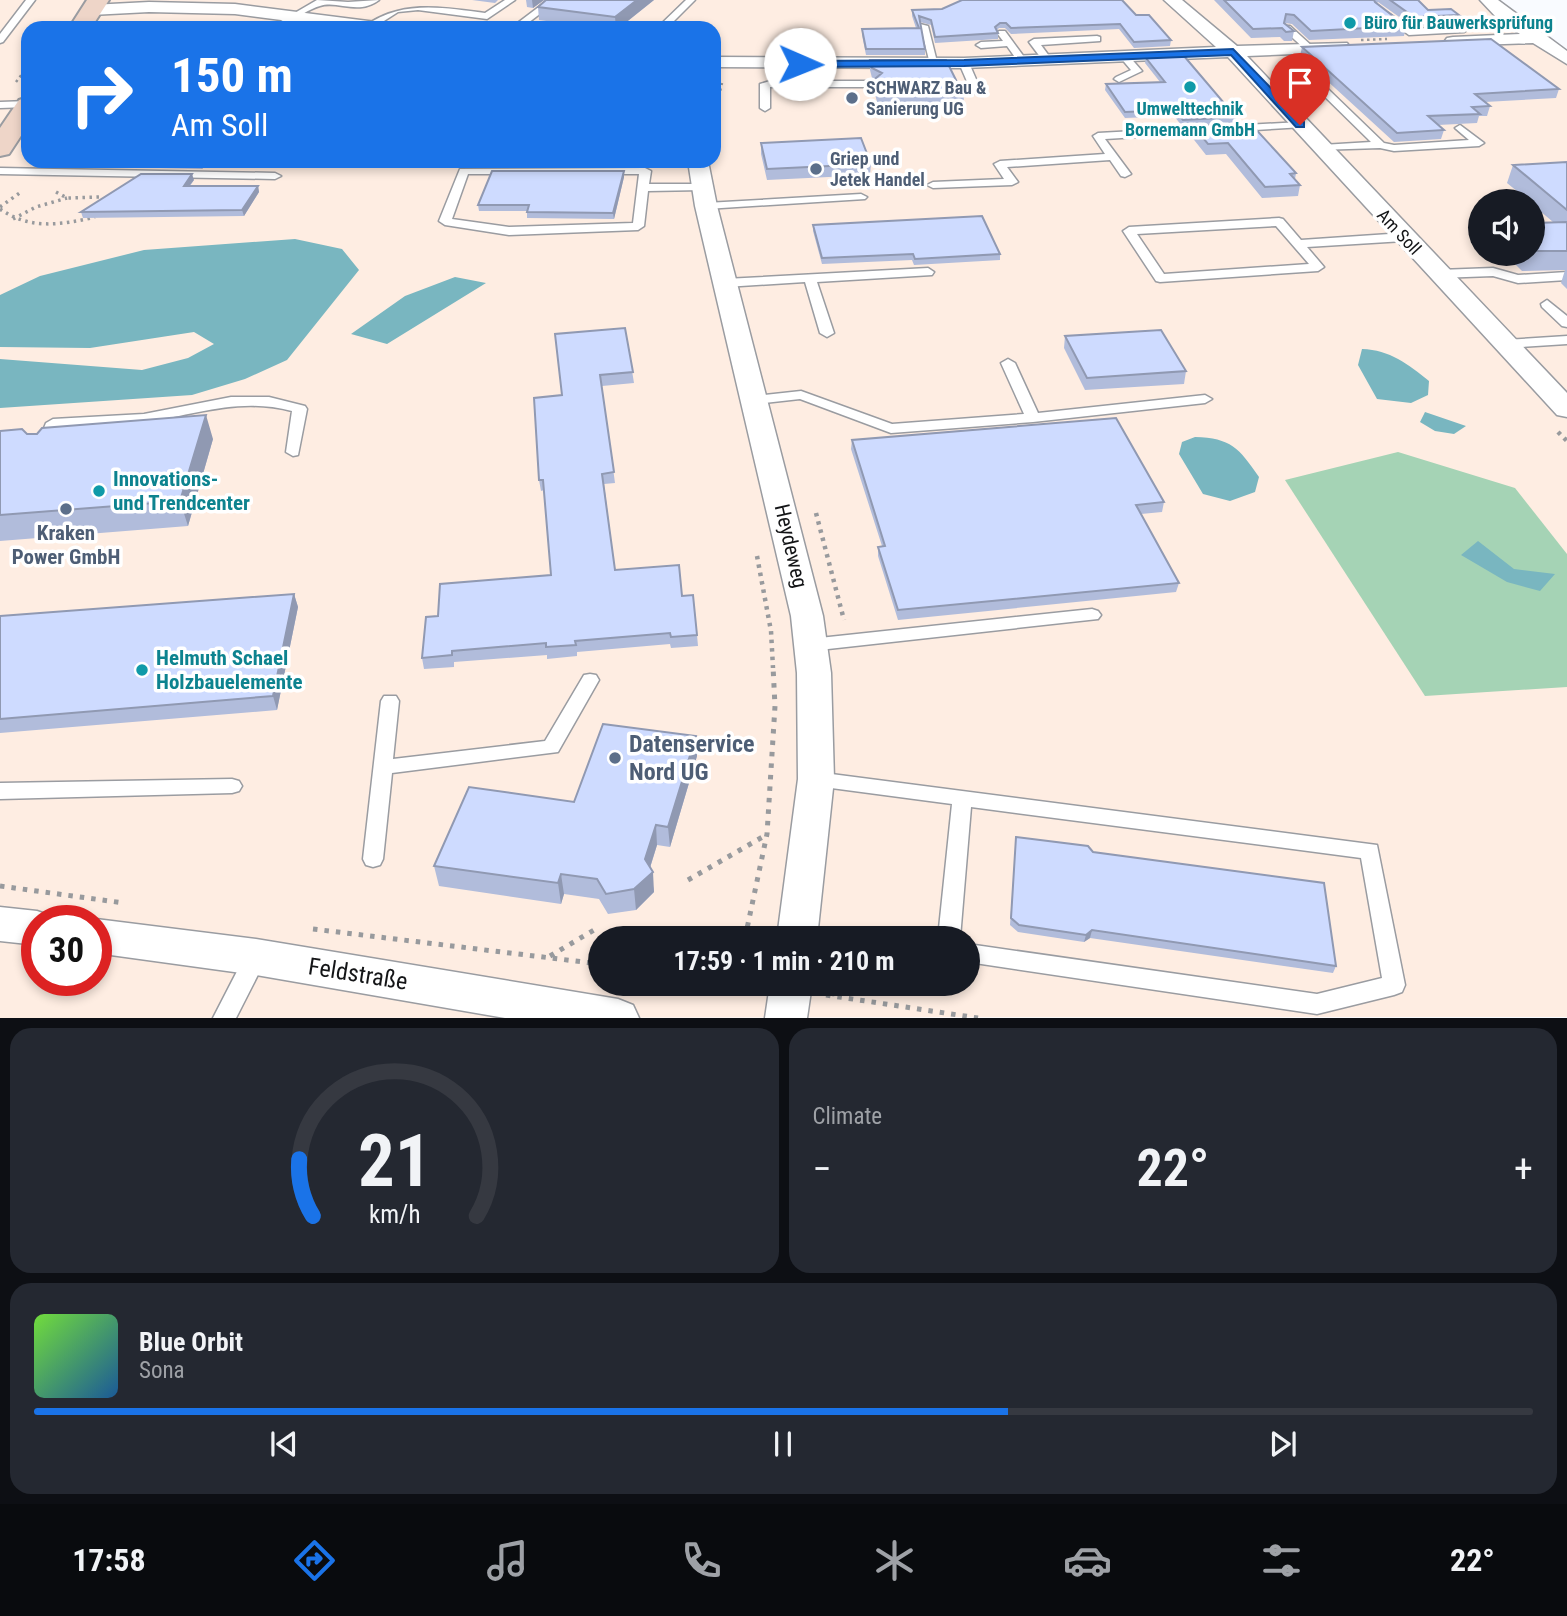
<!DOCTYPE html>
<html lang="en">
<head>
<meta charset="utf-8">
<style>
  :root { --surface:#171b24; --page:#242831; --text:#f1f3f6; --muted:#9ea1a6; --line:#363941; --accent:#1a73e8 }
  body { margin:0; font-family:"Roboto Condensed",sans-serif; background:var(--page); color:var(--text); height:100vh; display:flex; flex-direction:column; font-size:26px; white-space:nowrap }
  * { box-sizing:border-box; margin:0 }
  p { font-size:23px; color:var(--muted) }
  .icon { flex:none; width:38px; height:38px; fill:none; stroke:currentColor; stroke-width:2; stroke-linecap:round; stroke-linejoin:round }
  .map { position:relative; height:1018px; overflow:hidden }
  .sheet { display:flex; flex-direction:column; gap:10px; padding:10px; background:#0d0f14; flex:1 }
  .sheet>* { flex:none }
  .banner { position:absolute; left:21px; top:21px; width:700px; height:147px; border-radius:21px; box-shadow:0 4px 10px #0003; background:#1a73e8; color:#fff; overflow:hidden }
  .tools { position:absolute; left:1468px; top:189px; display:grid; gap:14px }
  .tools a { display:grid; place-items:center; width:77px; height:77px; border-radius:50%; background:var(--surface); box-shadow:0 4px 10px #0003; font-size:35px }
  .speed { position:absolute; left:21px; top:905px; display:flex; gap:14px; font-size:35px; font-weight:700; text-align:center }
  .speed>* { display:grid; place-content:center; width:91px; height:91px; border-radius:50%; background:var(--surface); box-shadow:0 4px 10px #0003; line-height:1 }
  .speed .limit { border:10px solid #d22; background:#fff; color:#111 }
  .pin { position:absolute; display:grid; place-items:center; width:60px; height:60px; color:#fff; margin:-72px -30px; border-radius:50% 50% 50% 0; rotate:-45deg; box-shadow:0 0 7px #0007 }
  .pin .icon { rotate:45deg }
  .me { position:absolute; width:77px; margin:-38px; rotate:91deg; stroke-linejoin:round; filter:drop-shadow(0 0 5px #0008) }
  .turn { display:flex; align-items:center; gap:24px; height:147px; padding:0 35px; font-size:32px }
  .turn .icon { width:91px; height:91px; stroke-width:2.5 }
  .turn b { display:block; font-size:49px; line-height:60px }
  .big { font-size:52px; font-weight:700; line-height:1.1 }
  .sheet .widget { flex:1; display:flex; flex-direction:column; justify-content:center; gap:10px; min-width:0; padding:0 24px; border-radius:21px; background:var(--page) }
  .sheet .dial { align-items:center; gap:0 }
  .dial svg { height:182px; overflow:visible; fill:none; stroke:var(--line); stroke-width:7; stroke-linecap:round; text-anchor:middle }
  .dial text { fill:var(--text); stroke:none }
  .song { display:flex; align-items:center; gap:21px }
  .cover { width:84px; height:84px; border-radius:10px; background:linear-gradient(135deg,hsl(100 70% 55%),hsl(210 70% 35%)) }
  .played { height:7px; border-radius:4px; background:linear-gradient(90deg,var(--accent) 65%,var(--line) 65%) }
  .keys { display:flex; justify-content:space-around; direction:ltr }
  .heat { display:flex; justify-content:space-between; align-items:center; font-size:38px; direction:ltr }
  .sheet .tiles { flex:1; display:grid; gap:10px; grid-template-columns:1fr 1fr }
  .widget:last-child { grid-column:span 2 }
  .trip { position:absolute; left:588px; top:926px; width:392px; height:70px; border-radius:35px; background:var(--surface); box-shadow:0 4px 10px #0003; font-weight:700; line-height:70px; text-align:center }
  .tab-bar { display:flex; height:112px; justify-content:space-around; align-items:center; background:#090b0e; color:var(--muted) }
  .tab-bar .icon { width:49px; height:49px }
  .tab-bar .current { color:var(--accent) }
  .tab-bar b { font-size:32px; color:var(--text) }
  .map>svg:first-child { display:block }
  .commercial { fill:#feede2; fill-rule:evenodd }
  .forest { fill:#a5d3b5 }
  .water { fill:#79b6c0 }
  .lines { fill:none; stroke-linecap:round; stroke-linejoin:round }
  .lane-casing { stroke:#9a9ca1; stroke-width:3 }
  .street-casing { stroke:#9a9ca1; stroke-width:3 }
  .secondary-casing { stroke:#9a9ca1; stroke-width:4 }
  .path-far3 { stroke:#989a9d; stroke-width:2.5; stroke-dasharray:2.5 3.5; stroke-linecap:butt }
  .path-far2 { stroke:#989a9d; stroke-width:3.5; stroke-dasharray:2.5 4.5; stroke-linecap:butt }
  .path-far1 { stroke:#989a9d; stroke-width:4.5; stroke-dasharray:3.5 5; stroke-linecap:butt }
  .path { stroke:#989a9d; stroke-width:5; stroke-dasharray:4.5 7; stroke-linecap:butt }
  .lane { fill:#fff; fill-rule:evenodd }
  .street { fill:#fff; fill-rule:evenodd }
  .secondary { fill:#eed5c8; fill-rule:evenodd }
  .wall { fill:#b1bcdb }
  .shaded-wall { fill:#9099b2 }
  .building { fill:#cedbff; stroke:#9099b2; stroke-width:2 }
  .route { fill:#1a73e8; stroke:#114b97; stroke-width:2 }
  .culture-dot { fill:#0f9aa8; stroke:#fff; stroke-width:2.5 }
  .service-dot { fill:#5c6f8a; stroke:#fff; stroke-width:2.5 }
  .labels { text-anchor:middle; stroke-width:7; stroke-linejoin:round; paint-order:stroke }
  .far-culture-label { font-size:18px; font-weight:bold; fill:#0d838f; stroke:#fff; text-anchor:start }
  .far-service-label { font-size:18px; font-weight:bold; fill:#4e5e75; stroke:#fff; text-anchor:start }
  .far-street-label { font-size:18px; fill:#141517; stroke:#fff }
  .culture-label { font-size:21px; font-weight:bold; fill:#0d838f; stroke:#fff; text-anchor:start }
  .service-label { font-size:21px; font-weight:bold; fill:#4e5e75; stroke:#fff }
  .street-label { font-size:21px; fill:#141517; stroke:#fff }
  .near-service-label { font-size:24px; font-weight:bold; fill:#4e5e75; stroke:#fff; text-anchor:start }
  .near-street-label { font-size:24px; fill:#141517; stroke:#fff }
</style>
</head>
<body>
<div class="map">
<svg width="1567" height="1018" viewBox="0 0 1567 1018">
  <rect width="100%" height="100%" fill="#f9fbff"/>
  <path class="commercial" d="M0 0H1481L1495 14 1567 65V1017L0 1018ZM28 28H714V161H28ZM1480 201H1533V254H1480ZM37 920H96V980H37ZM600 938H968V984H600Z"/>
  <path class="forest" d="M1398 452 1515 488 1567 554V687L1425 696 1285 480Z"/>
  <path class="water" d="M295 239 342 249 359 270 287 360 245 379 192 395 0 408V359L142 370 188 358 214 344 194 332 90 348 0 347V295L40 276 144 250Z
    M455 277 486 283 387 344 351 334 405 296Z
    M1362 349C1390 350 1408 364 1429 381L1428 395 1411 403 1377 399 1358 365Z
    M1425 412 1466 426 1454 434 1435 431 1420 422Z
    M1195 437C1231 438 1239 448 1259 477L1255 492 1230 501 1203 494 1179 454 1182 442Z
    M1478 541 1514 569 1555 574 1540 591 1507 582 1461 555Z"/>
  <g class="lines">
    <defs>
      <path id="lane" d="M26 0H35L3 42 0 43V34Z
        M317 0 348 2 379 0C358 16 338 0 320 6 301 11 290 28 269 28Z
        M505 0H515L487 19 418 10 398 12 373 28 365 26C401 0 442 7 485 13Z
        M548 0H558L528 23 552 28H511Z
        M686 0H695L667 28H657Z
        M1388 13 1411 29 1464 26 1469 29 1464 32 1409 35 1385 18 1383 16Z
        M920 24 928 26 938 66 930 64Z
        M1284 26H1290L1313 47V51H1307L1284 30Z
        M999 31H1005L1027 61 1025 63H1019L1007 46 981 48 976 45 981 42 1003 41 997 33Z
        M803 36 808 39 805 64 800 67 795 64 798 39Z
        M1097 36 1100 37V41L1041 45 1052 60 1047 63 1044 62 1029 42 1034 39Z
        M1122 55H1128L1142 71 1119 82 1114 79 1116 77 1131 70 1120 57Z
        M775 61 780 64V81H874L879 84 874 87H770V108L765 111 760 108V84L770 81V64Z
        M961 61 969 63 982 93 981 95 972 93 959 63Z
        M1302 64 1384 143 1394 145 1469 140 1455 128 1460 125 1484 143 1479 146 1394 151 1380 148 1318 150V146L1322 145 1371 142 1318 90 1267 92 1262 89 1267 86 1313 84 1297 67Z
        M28 101V107L0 108V102Z
        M1300 122 1305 125 1304 127 1105 139 1131 174 1125 177 1121 176 1110 160 1007 167 1018 182 1012 185 933 188 927 185 933 182 1004 179 994 164 1000 161 1105 154 1093 136 1098 133Z
        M0 168 275 173 281 176 275 179 0 174Z
        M645 168 651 171 649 184H703L709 187 703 190 648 191 644 226 638 230 509 235 445 225 439 221 460 169ZM468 174H639L633 223 509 227 452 219Z
        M861 194 867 197 865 199 706 209 700 206 706 203Z
        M1279 218 1283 219 1301 240 1404 233 1410 237 1404 241 1307 247 1324 267 1318 271 1160 282 1156 281 1123 231 1129 227ZM1276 226 1309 264 1164 274 1137 234Z
        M928 268 934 272 932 275 817 282 834 333 827 337 820 333 805 282 725 287 719 283 725 279Z
        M1493 268 1518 275 1567 272V280L1518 283 1493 276 1439 278 1433 274 1439 270Z
        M1547 300 1567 316V327L1562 326 1542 307 1541 304Z
        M1567 336V344L1505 348 1498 344 1505 340Z
        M1008 359 1015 363 1038 413 1205 395 1212 399 1205 403 1033 422 891 433 800 399 755 404 748 400 755 396 801 391 892 424 1024 414 1001 363Z
        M231 397H269L305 406 307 409 298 455 293 456 286 452 292 411C238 397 197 415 144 422 116 426 87 425 59 427L49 448 44 449 37 445 46 423 53 419 144 414Z
        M1092 609 1098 611 1101 615 1098 619 810 651 804 649 801 645 804 641 810 639Z
        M590 674 596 675 599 680 558 752 392 773 383 859 380 865 373 867 366 865 363 859 381 701 384 696H396L399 701 393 759 545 741 584 675Z
        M816 772 1377 845 1405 985 1402 992 1394 995 1317 1014 968 962V944L1317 994 1382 978 1361 858 971 807 960 938H938L952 804 816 786 809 784 806 779 809 774Z
        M232 779 239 781 242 786 239 791 232 793 0 799V783Z
        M256 948 264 950 267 957 236 1018H213L248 950Z"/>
      <path id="street" d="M1164 0H1182L1237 46 1347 43 1350 47 1341 52 1247 56 1567 393V417L1557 415 1228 57 964 68 714 67V57L964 58 1216 47Z
        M1480 0H1498L1567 51V64L1533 43 1447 46 1444 42 1447 38 1453 37 1520 34 1496 17Z
        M149 2 235 4 384 23 393 28H343L235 14 149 12 91 15 83 10 91 5Z
        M688 161H708L717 206 823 616 831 673 834 779 817 938H777L798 779 797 673 791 616 695 206Z
        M0 907 37 911 51 916 54 920H37V945L0 941Z
        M96 919 256 939 618 999 633 1005 639 1018H505L256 975 96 953V920H91Z
        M770 984H812L807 1018H765Z"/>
      <path id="secondary" d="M87 0H109L91 28H69Z
        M28 97V125L9 154 0 156V128L19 100Z"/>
    </defs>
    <use href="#lane" class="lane-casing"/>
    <use href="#street" class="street-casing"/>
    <use href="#secondary" class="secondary-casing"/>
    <path class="path-far3" d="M1361 40 1387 39
      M16 82 28 66
      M719 150 715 113 722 83"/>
    <path class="path-far2" d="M56 192 67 198 100 197
      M0 207 21 192
      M0 209C30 230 61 225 95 217
      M13 219 36 207 67 198"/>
    <path class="path-far1" d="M1558 432 1567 441
      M816 513 844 620
      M757 556 771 631 773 668"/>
    <path class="path" d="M688 880 766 835
      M0 886 124 903
      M313 929 600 964
      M683 932 689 938
      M745 938 767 834 775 706 773 666
      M550 956 599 927
      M742 984 755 985
      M832 984 835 996
      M826 995 978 1018"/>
    <use href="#lane" class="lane"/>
    <use href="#street" class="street"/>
    <use href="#secondary" class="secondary"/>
  </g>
  <path class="wall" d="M472 0H498L495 3Z
    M526 0H544L533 8 527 7Z
    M654 0 619 28H598L539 20 538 7Z
    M1214 0H1418L1428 10 1459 15 1456 24 1412 26 1378 2 1377 3 1406 26 1404 36 1309 40 1292 24 1285 23 1294 31 1292 41H1284L1280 37 1251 38Z
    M912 10 1136 15 1171 40 1170 46 1134 48 1119 29 1011 34 1005 28H999L997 30 998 33V39L935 43 931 25 920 22 925 49V55H866L862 35V29L916 28 912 16Z
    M1302 47 1559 89 1556 98 1485 102 1490 106 1487 116H1479L1477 123 1438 125 1444 130 1441 139 1394 142 1300 56Z
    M1146 58 1236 117 1235 123 1182 126 1174 116 1125 118 1105 90 1106 84 1160 82 1145 63Z
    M870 60 964 96 963 107 878 106 874 90 875 80 872 78 870 70Z
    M1193 126 1296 173 1295 179 1300 185 1298 196 1262 198 1226 154 1206 155 1191 136Z
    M761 143 871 164 870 175 767 180 761 154Z
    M158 161H208L202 169 160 168Z
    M496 161H628L627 165 497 166Z
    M1567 162V289L1561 283 1565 270 1522 271 1505 254H1533V223L1553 222 1533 205V201H1529L1507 183 1513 165Z
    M624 177 614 219 527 218V211H479L478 205Z
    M194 180 190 186H258L259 192 244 216 83 218 81 212Z
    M813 225 1000 254V260L914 265 912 260 822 264 813 231Z
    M625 328 634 383 602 386 615 483 604 484 615 570 682 596 697 635 698 646 671 648 670 644 577 652V656L547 659V655L454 662V667L424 669 422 658 438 616 551 575 544 490 541 491 539 480 562 395Z
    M1065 336 1186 371 1184 384 1085 390 1064 348Z
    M0 431 27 434 213 439 188 526 0 541Z
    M852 440 1164 502 1162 512 1141 514 1179 583 1176 592 898 620 878 556V547L882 546 851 449Z
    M294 594 298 607 277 710 0 733V616Z
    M696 736 697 756 670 847 657 845 650 868 654 892 636 910 608 914 599 899 564 894 561 904 439 886 434 866 574 802Z
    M1016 837 1093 852 1336 966 1333 973 1090 938 1084 942 1018 932 1010 925Z"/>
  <path class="shaded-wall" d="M532 0H544L533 8Z
    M637 0H654L619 28H616L615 17Z
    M200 161H208L202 169Z
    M624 171V177L614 219 613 213Z
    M192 174 194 180 185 191 184 186Z
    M258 186 259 192 244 216 242 210Z
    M206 415 213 439 188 526 180 501Z
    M294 594 298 607 277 710 273 696Z
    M696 736 697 756 670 847 668 827Z
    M656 825 657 845 647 877 653 872 654 892 636 910 634 889Z
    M561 874 564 894 561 904 558 883Z
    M1092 930 1090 938 1084 942 1086 935Z"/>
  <path class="building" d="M546 0H637L615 17 538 7Z
    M962 0H1122L1136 15H1149L1171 40 1134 42 1120 24 1011 28 1006 23H1000L995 27 998 33 935 37 931 20 919 16 925 49H866L862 29 919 28 912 10 942 9Z
    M1224 0H1374L1375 2 1406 26 1311 31 1294 15 1286 14 1284 23 1294 31 1286 32 1282 28 1253 29Z
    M1390 0H1418L1428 10 1451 9 1459 15 1414 17Z
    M1491 39 1559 89 1475 94 1490 106 1472 107 1480 114 1428 116 1444 130 1397 133 1302 47Z
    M1184 56 1236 117 1183 120 1175 110 1125 112 1106 84 1165 82 1146 58Z
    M870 60H946L964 96 878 95 875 79 882 73 872 68Z
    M1251 124 1296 173 1290 174 1300 185 1265 187 1228 143 1208 144 1193 126Z
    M861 138 871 164 767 169 761 143Z
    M1567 162V210L1513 165Z
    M492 171H624L613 213 527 212 529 205H478Z
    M141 174H192L184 186H258L242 210 81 212Z
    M982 216 1000 254 915 259 913 254 822 258 813 225Z
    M1567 222V251H1533V223Z
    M625 328 633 372 600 375 614 472 602 474 615 570 679 565 682 596 693 595 697 635 671 637 670 633 575 641 576 645 546 647V643L452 651V655L422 658 426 617 438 616 440 584 551 575 543 480H539L534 398 562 395 555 334Z
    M1161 330 1186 371 1087 378 1065 336Z
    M206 415 180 501 0 515V431L22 429 27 434H37L42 428Z
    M1116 418 1164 502 1136 505 1179 583 898 610 878 547 885 546 852 440Z
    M294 594 273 696 0 719V616Z
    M603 724 696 736 668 827 656 825 645 859 653 872 634 889 606 894 597 879 561 874 558 883 434 866 469 787 574 802Z
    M1016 837 1088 846 1093 852 1324 883 1336 966 1092 930 1086 935 1019 925 1011 918Z"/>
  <path class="route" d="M1233 49 1304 122V127H1296L1231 55 964 66 800 67 795 64 800 61 964 60Z"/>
  <g class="culture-dot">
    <circle cx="1350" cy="23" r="7"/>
    <circle cx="1190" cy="87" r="7"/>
    <circle cx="99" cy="491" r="7"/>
    <circle cx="142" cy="670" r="7"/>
  </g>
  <g class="service-dot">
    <circle cx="852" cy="98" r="7"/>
    <circle cx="816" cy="169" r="7"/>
    <circle cx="66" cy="509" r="7"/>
    <circle cx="615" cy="758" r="7"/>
  </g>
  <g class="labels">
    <g class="far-culture-label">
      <text x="1364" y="29">Büro für Bauwerksprüfung</text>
      <text x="1190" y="115" text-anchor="middle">Umwelttechnik<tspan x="1190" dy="21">Bornemann GmbH</tspan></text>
    </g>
    <g class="far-service-label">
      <text x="866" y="94">SCHWARZ Bau &amp;<tspan x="866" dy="21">Sanierung UG</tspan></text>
      <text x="830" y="165">Griep und<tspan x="830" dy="21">Jetek Handel</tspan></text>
    </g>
    <g class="far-street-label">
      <text transform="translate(1399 232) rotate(47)" y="6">Am Soll</text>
    </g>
    <g class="culture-label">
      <text x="113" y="486">Innovations-<tspan x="113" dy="24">und Trendcenter</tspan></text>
      <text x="156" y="665">Helmuth Schael<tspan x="156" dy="24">Holzbauelemente</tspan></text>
    </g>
    <g class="service-label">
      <text x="66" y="540">Kraken<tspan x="66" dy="24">Power GmbH</tspan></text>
    </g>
    <g class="street-label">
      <text transform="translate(791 546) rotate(77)" y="7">Heydeweg</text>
    </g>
    <g class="near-service-label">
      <text x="629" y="752">Datenservice<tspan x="629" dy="28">Nord UG</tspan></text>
    </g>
    <g class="near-street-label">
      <text transform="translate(358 974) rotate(9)" y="8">Feldstraße</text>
    </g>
  </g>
</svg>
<div class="tools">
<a><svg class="icon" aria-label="sound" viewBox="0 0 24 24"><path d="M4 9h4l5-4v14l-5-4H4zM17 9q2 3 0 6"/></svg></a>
</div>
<div class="speed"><div class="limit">30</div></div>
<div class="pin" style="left:1300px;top:125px;background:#d93025"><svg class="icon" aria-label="arrive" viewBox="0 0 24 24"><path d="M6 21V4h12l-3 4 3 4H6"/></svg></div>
<svg class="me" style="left:800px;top:64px" viewBox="-20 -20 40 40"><circle r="19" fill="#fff"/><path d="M0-13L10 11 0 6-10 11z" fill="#1a73e8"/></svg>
<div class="trip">17:59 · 1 min · 210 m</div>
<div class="banner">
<div class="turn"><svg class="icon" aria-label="right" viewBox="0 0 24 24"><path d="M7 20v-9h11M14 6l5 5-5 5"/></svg><div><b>150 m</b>Am Soll</div></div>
</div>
</div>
<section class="sheet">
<div class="tiles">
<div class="widget dial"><svg viewBox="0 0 100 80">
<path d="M14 69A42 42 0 1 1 86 69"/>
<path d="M14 69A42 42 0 0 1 8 44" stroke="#1a73e8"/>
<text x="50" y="56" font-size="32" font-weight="700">21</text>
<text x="50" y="72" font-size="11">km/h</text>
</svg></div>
<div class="widget"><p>Climate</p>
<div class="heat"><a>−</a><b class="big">22°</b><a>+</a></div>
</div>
<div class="widget">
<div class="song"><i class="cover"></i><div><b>Blue Orbit</b><p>Sona</p></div></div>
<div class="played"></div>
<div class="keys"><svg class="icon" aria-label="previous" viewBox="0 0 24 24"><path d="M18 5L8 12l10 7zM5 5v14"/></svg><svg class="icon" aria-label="pause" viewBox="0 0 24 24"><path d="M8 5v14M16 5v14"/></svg><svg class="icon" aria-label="next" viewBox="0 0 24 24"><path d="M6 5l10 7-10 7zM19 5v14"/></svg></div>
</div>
</div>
</section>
<nav class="tab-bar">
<b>17:58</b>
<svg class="icon current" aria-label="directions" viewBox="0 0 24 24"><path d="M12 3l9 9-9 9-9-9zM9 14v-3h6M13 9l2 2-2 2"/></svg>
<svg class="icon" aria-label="music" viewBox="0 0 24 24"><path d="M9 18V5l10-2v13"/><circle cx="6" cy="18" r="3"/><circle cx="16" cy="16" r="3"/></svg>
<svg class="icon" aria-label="phone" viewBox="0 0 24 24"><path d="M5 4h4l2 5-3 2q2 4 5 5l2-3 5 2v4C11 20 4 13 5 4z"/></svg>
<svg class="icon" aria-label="climate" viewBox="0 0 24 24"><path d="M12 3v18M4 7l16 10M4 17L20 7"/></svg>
<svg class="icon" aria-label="car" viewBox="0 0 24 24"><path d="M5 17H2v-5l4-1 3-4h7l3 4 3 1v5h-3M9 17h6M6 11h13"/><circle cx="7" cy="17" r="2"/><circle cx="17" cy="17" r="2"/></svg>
<svg class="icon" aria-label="filters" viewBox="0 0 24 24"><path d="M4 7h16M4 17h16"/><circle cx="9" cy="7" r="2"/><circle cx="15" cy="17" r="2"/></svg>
<b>22°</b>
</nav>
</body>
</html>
